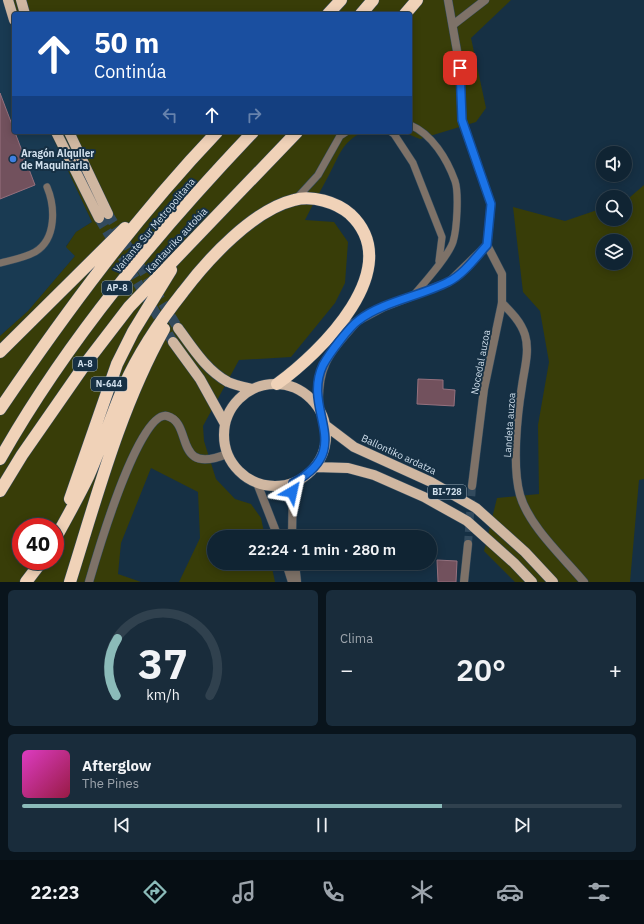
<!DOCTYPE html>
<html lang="es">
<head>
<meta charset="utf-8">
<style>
  :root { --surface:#102433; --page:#192c3b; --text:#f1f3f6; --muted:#9ca4ac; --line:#30414e; --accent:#8bbbb9 }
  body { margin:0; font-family:"IBM Plex Sans",sans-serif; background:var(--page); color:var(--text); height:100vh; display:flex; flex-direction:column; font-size:15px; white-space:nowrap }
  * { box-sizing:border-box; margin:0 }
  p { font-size:13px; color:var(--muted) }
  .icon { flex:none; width:22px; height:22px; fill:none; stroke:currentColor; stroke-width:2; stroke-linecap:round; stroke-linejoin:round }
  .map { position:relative; height:582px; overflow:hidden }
  .sheet { display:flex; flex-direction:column; gap:8px; padding:8px; background:#09141c; flex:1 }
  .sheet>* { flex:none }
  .hud { position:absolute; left:12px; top:12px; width:400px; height:122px; border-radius:4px; box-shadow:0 2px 10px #0003,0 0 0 1px var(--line); background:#1a4fa0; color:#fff; overflow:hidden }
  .tools { position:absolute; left:596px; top:146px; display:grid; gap:8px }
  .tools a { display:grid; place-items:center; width:36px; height:36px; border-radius:50%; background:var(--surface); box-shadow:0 2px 10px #0003,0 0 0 1px var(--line); font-size:20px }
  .speed { position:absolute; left:12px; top:518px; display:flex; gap:8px; font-size:20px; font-weight:700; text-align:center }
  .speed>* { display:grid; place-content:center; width:52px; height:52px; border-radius:50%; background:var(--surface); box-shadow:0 2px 10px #0003,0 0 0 1px var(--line); line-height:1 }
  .speed .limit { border:6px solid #d22; background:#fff; color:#111 }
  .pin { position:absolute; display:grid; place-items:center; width:34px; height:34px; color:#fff; margin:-17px; border-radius:8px; box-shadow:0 2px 6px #0006 }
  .me { position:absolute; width:44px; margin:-22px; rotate:36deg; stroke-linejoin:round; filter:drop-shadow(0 0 3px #0008) }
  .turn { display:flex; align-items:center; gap:14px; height:84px; padding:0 16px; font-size:18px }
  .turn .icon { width:52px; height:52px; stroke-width:2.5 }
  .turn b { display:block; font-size:28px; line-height:34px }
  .lanes { display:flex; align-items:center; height:38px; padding:0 16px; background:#0003; justify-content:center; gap:20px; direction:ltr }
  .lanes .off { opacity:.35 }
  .big { font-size:30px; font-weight:600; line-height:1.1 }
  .sheet .tile { flex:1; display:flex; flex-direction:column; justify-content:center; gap:6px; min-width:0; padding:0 14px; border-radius:6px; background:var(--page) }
  .sheet .dial { align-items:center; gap:0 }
  .dial svg { height:104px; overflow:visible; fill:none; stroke:var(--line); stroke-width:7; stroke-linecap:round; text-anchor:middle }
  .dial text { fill:var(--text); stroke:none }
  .song { display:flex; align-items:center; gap:12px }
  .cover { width:48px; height:48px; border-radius:6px; background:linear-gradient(135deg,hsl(310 70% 55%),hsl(340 70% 35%)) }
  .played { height:4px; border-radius:2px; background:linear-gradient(90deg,var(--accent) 70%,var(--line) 70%) }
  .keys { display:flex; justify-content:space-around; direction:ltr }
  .heat { display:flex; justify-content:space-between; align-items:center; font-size:22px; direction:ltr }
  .sheet .tiles { flex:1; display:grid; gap:8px; grid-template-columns:1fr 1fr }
  .tile:last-child { grid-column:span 2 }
  .trip { position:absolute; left:207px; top:530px; width:230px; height:40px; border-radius:20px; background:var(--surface); box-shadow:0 2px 10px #0003,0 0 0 1px var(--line); font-weight:600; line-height:40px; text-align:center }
  .tabs { display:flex; height:64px; justify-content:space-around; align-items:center; background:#060e14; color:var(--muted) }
  .tabs .icon { width:28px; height:28px }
  .tabs .current { color:var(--accent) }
  .tabs b { font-size:18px; color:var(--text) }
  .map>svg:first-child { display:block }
  .built { fill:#193a52 }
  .green { fill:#383d08; fill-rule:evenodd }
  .building { fill:#72515d; stroke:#95717e }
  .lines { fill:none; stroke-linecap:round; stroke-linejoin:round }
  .minor-tunnel { stroke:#324a5d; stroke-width:8; stroke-dasharray:8 4; stroke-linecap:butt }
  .primary-tunnel { stroke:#324a5d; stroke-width:10; stroke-dasharray:10 5; stroke-linecap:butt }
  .service-casing { stroke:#344c5f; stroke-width:8 }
  .minor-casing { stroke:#344c5f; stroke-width:9 }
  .tertiary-casing { stroke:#344c5f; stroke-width:9 }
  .primary-casing { stroke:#344c5f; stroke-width:11 }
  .motorway-casing { stroke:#344c5f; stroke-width:13 }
  .service { stroke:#7e7268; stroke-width:7 }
  .minor { stroke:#7e7268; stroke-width:8 }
  .tertiary { stroke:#7e7268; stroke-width:8 }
  .primary { stroke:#d0b7a1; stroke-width:10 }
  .motorway { stroke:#f0d2b8; stroke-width:12 }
  .route-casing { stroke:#114b97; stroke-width:10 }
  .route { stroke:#1a73e8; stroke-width:7 }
  .shop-dot { fill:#3f7fe0; stroke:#163044; stroke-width:1.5 }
  .labels { text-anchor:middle; stroke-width:4; stroke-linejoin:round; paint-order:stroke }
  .shield { fill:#163044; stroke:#98aab9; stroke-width:1 }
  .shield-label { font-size:9px; font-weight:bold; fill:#cfdeeb }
  .poi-label { font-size:10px; font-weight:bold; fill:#cfdeeb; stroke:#163044; text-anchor:start }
  .street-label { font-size:10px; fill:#cfdeeb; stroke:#163044 }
</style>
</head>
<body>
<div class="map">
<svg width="644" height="582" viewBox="0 0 644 582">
  <rect width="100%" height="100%" fill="#163044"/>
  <path class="built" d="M0 0H4L14 31V132H50L92 222 76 232 66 246 75 256 28 311 0 336Z"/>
  <path class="green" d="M4 0H511L471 38 486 108 476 122 420 139 403 132H410V14H14V31Z
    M50 132H362C342 143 340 154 330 173 322 188 313 204 305 220L334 222 348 242 345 283 335 303 291 357 239 360 203 426 204 441 216 479 235 499 251 504 261 518 265 537H214V563H271L275 582H179L200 538 198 492 151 468 121 543 118 574 141 582H0V336L28 311 75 256 66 247 76 232 92 222ZM21 527H55V561H21Z
    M644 185V479L639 480 630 582H515L484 551 497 498 539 494 538 425 549 362 540 311 523 292 513 207 565 221 603 208V219H625V200L629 198ZM603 241H625V263H603Z"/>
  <path class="building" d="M0 93 35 185 0 199Z
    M418 379 443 380V389L455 390 454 406 417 404Z
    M437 560 457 561 456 582H438Z"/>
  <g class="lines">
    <path class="minor-tunnel" d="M468 544 472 486"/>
    <path class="primary-tunnel" d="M108 214 178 328
      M99 218 173 342"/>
    <defs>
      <path id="service" d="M410 125C432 134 447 159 455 181 459 193 457 229 453 242 448 257 424 283 413 296
        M391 132 394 134 413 163 442 237 439 261
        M296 199 318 175 340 136 346 132
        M0 263C12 260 24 258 35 252 57 239 55 206 47 187"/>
      <path id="minor" d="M454 24 485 0
        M502 303C511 312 521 322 525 335 530 351 524 370 522 386 517 416 512 466 520 495 529 526 563 557 584 582
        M335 333 384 307 449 282 487 245 491 204 462 120 460 68 448 0
        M319 409C317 366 328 355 355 324
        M472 486 484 389 502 303V274L487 245
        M89 582C96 558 139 409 167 416 194 423 172 476 227 454
        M464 582 468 544"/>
      <path id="tertiary" d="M257 483 278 537
        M292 537 293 483
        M286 563 292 582
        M295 563 297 582"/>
      <path id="primary" d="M8 0 14 20
        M21 0 25 14
        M56 132 99 218
        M69 132 108 214
        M178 328C192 347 206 370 228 382 235 385 244 387 252 389
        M173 342 200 379 225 424
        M224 435a51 51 0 1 1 102 0a51 51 0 1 1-102 0Z
        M325 425 354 447 431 482 476 508 525 552 553 582
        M315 467 348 468 374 475 424 497 467 521 514 563 532 582"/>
      <path id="motorway" d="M328 14 341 0
        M361 14 373 0
        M405 14 417 0
        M0 352 125 228
        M0 409C66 312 136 217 217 132
        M0 459C68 339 158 232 253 132
        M0 491 22 455 86 363 129 307 297 132
        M70 499 117 364 133 332 171 270
        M55 539C66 519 78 498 88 477 101 448 111 416 124 386 139 352 160 321 183 292 208 259 253 210 294 200 312 195 336 202 350 214 408 268 320 353 277 384
        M26 582 42 561
        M70 582C97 496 120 408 164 329"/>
    </defs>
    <use href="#service" class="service-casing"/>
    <use href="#minor" class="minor-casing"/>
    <use href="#tertiary" class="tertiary-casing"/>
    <use href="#primary" class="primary-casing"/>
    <use href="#motorway" class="motorway-casing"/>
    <use href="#service" class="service"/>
    <use href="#minor" class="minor"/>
    <use href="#tertiary" class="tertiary"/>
    <use href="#primary" class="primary"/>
    <use href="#motorway" class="motorway"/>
  </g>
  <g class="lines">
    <defs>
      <path id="route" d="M292 492 293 483C357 448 301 411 323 365 329 354 349 327 359 320 382 302 421 296 448 282 463 275 476 257 487 245L491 204 462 120 460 68"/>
    </defs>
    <use href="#route" class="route-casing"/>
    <use href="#route" class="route"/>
  </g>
  <circle class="shop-dot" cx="13" cy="159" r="4"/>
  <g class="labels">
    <g class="shield">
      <rect x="102" y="281" width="30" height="14" rx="3"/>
      <rect x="73" y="357" width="24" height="14" rx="3"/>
      <rect x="91" y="377" width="36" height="14" rx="3"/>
      <rect x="428" y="485" width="38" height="14" rx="3"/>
    </g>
    <g class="shield-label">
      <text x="117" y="291">AP-8</text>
      <text x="85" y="367">A-8</text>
      <text x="109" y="387">N-644</text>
      <text x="447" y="495">BI-728</text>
    </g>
    <g class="poi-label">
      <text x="21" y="157">Aragón Alquiler<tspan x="21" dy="12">de Maquinaria</tspan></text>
    </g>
    <g class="street-label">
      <text transform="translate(154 225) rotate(-50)" y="4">Variante Sur Metropolitana</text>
      <text transform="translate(176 240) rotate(-47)" y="4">Kantauriko autobia</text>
      <text transform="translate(480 362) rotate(-79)" y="4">Nocedal auzoa</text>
      <text transform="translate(509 425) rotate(-86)" y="4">Landeta auzoa</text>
      <text transform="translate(399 454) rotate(25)" y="4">Ballontiko ardatza</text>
    </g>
  </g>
</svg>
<div class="tools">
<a><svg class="icon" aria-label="sound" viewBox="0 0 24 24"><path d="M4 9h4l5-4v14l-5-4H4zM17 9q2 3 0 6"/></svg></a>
<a><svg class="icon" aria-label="search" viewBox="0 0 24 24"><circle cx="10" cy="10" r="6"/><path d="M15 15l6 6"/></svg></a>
<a><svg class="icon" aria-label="layers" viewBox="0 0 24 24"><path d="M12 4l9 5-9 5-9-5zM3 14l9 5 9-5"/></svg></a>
</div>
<div class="speed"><div class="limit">40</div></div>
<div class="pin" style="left:460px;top:68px;background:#d93025"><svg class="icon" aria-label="arrive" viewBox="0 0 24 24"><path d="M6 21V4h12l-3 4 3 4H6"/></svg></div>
<svg class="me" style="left:292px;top:492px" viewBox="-20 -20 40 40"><path d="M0-17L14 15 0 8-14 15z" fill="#1a73e8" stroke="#fff" stroke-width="4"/></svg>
<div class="trip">22:24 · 1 min · 280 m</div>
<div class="hud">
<div class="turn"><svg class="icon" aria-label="ahead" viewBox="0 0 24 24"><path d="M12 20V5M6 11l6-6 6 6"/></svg><div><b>50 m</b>Continúa</div></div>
<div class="lanes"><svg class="icon off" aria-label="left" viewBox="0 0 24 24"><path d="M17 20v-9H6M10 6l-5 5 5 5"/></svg><svg class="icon" aria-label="ahead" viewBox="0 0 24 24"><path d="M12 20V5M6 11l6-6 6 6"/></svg><svg class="icon off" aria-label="right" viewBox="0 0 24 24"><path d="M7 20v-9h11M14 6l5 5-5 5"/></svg></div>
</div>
</div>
<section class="sheet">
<div class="tiles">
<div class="tile dial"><svg viewBox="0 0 100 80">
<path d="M14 69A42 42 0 1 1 86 69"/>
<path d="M14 69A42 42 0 0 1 15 25" stroke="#8bbbb9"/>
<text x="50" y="56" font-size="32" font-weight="700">37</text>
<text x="50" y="72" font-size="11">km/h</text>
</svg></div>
<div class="tile"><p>Clima</p>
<div class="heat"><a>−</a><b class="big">20°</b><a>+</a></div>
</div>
<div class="tile">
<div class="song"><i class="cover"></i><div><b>Afterglow</b><p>The Pines</p></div></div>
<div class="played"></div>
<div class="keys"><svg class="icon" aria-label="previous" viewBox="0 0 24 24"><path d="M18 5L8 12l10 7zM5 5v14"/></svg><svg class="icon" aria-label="pause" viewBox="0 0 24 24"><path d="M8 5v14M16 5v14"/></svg><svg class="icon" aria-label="next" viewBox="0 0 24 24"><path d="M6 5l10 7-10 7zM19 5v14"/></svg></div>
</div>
</div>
</section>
<nav class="tabs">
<b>22:23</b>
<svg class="icon current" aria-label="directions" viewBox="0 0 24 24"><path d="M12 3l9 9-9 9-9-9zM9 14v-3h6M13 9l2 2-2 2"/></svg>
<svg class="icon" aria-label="music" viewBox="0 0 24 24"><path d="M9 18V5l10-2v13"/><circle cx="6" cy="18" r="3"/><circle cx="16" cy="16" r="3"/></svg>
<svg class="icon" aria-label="phone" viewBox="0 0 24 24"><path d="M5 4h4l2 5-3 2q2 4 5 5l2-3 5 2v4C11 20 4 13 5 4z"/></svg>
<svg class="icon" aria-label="climate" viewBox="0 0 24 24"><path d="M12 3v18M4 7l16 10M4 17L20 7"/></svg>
<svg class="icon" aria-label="car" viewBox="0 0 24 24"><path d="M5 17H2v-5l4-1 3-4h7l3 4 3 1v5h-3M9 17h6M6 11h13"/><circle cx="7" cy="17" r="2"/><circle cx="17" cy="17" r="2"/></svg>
<svg class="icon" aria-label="filters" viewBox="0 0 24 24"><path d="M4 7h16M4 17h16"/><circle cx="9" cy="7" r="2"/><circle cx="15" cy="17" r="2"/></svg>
</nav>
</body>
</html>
